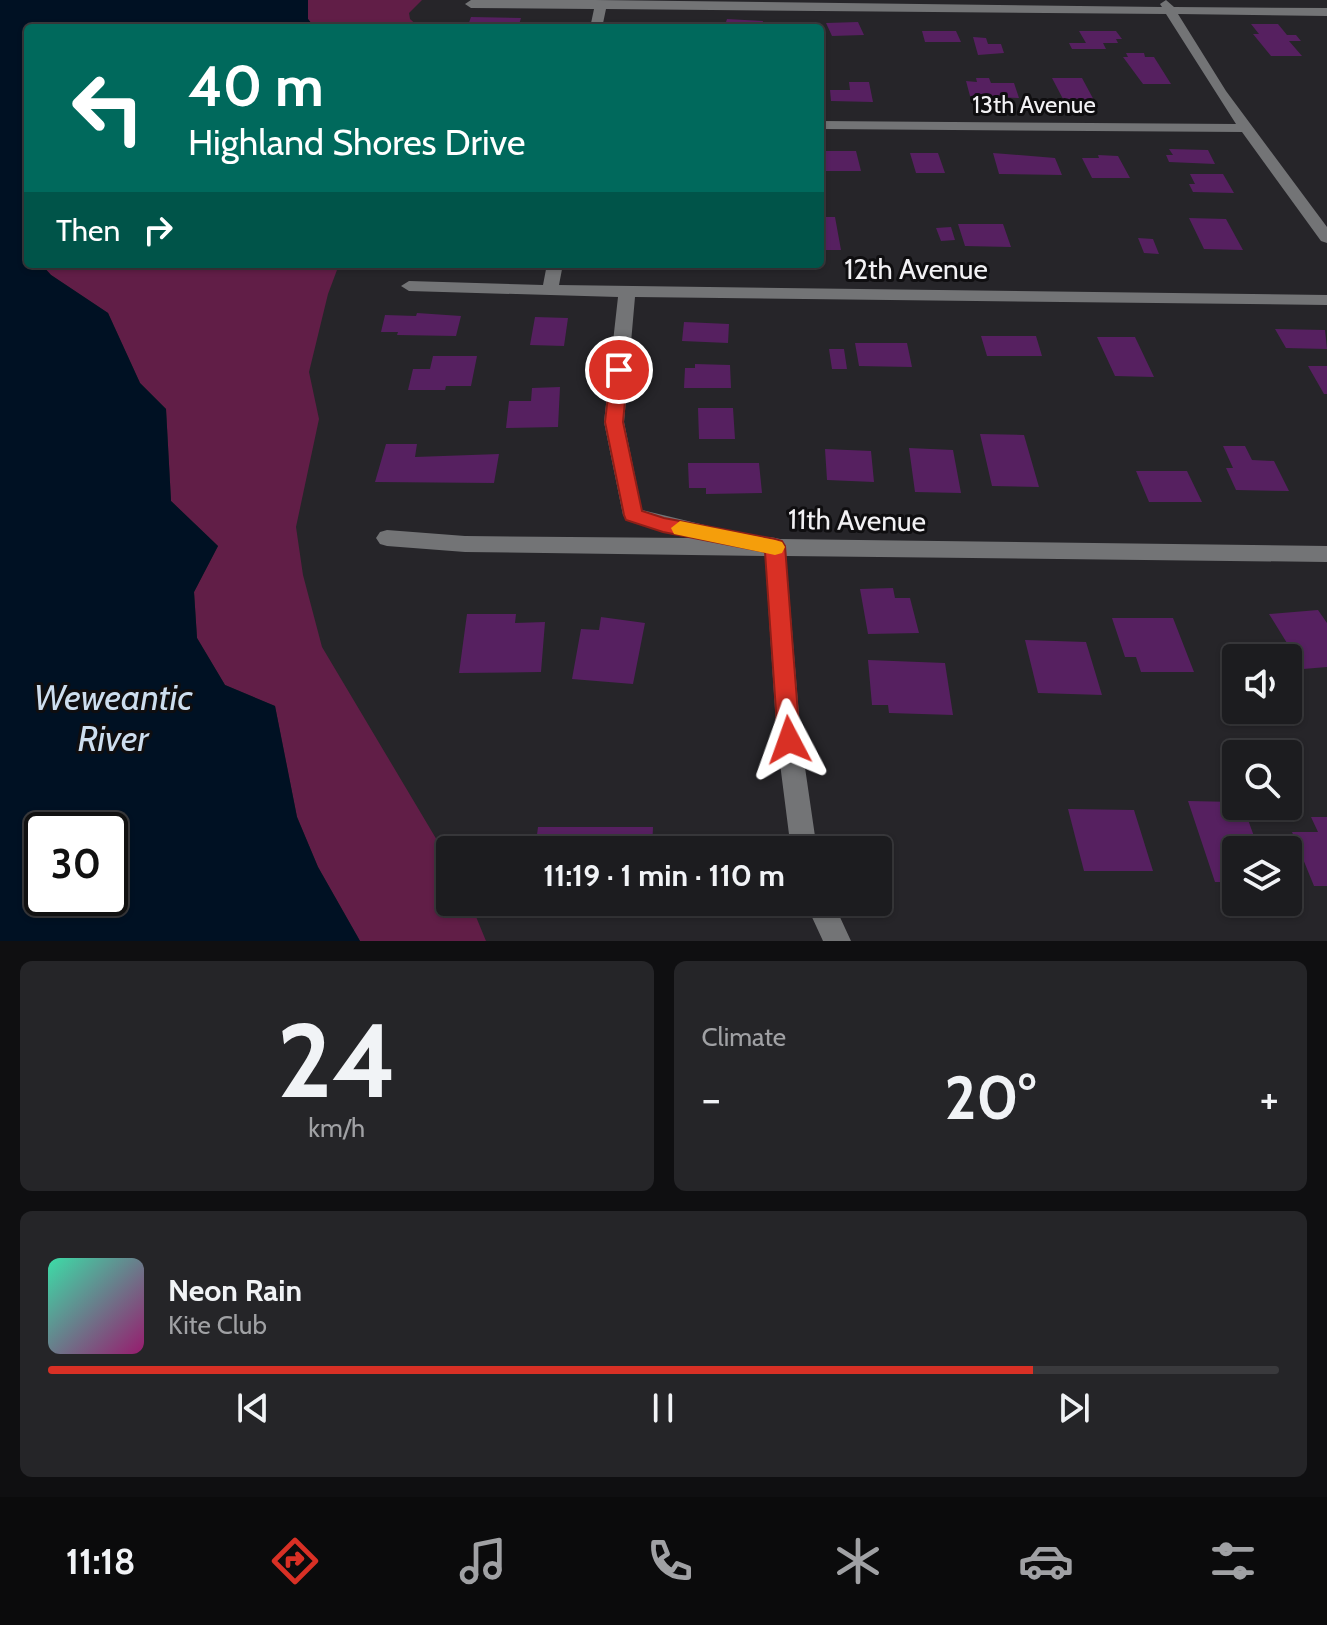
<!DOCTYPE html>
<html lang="en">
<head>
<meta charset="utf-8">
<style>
  :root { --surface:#1c1c1f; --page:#252528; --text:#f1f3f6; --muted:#a0a1a4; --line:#3a3a3d; --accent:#d93025 }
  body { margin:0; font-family:Cabin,sans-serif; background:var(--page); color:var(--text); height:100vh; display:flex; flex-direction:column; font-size:30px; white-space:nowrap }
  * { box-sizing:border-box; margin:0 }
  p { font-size:26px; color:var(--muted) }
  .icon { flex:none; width:44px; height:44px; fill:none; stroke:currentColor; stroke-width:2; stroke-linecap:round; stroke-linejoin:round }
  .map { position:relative; height:941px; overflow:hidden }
  .details { display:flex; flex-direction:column; gap:20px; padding:20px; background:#0f0f11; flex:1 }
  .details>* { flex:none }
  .top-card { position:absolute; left:24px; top:24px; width:800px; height:244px; border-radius:8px; box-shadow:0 2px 6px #0004,0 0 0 2px var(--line); background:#00695c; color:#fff; overflow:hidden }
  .tools { position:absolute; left:1222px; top:644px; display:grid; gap:16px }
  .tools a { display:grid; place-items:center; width:80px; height:80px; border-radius:8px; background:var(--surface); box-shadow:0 2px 6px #0004,0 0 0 2px var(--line); font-size:40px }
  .speed { position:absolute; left:24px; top:812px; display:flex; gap:16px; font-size:40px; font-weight:700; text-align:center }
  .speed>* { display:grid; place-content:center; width:104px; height:104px; border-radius:50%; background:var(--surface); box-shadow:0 2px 6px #0004,0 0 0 2px var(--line); line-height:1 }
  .speed .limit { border:4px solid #111; border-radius:12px; background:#fff; color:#111 }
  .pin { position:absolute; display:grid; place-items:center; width:68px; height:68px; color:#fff; margin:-34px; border:4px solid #fff; border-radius:50%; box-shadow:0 2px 8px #0007 }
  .me { position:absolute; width:88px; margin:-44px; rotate:356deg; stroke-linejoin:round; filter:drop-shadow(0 0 6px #0008) }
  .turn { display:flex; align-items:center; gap:28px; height:168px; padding:0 32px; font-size:36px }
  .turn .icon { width:104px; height:104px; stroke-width:2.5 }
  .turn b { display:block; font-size:56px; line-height:68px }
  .then { display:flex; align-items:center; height:76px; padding:0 32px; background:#0003; gap:16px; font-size:30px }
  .big { font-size:60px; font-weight:800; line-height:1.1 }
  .details .tile { flex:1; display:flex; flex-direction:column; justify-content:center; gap:12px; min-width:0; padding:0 28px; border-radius:12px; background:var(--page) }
  .details .dial { align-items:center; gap:0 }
  .dial b { font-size:104px; line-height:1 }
  .song { display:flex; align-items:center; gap:24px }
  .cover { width:96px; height:96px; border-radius:12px; background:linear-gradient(135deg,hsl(160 70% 55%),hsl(320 70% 35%)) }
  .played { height:8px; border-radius:4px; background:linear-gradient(90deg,var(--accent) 80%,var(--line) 80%) }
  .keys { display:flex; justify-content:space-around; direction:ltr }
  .heat { display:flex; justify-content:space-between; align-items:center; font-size:44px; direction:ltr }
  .details .tiles { flex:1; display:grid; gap:20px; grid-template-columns:1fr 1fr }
  .tile:last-child { grid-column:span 2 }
  .trip { position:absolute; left:436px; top:836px; width:456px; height:80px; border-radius:8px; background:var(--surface); box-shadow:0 2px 6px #0004,0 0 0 2px var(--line); font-weight:800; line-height:80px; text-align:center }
  .tabs { display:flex; height:128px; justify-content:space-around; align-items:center; background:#0b0b0c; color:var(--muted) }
  .tabs .icon { width:56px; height:56px }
  .tabs .on { color:var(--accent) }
  .tabs b { font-size:36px; color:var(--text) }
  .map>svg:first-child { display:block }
  .green { fill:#611e47 }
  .water { fill:#001123; fill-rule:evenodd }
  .building { fill:#562060 }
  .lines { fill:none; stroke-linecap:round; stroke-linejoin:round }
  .minor { fill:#737476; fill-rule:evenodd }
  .route { fill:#d93025; stroke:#8d1f18; stroke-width:2 }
  .slow { fill:#f59e0b }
  .labels { text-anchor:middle; stroke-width:6; stroke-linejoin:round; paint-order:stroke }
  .far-street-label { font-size:24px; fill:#f2f1f4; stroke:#0f0e10 }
  .street-label { font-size:28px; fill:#f2f1f4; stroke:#0f0e10 }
  .near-water-label { font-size:36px; font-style:italic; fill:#cddeef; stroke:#0f0e10 }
</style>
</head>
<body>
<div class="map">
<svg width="1327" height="941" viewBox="0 0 1327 941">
  <rect width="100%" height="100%" fill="#262529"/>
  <path class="green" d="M308 0H422L409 13 410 19 420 28H315L308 19Z
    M41 264H342L337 270 328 294 309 372 319 419 296 527 303 575 322 647 450 862V902H470L486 941H360L318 867 297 817 275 706 225 685 197 638 194 592 218 546 171 501 166 409 140 383 108 313 51 275Z"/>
  <path class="water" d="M0 0H308V19L315 28H28V264H41L51 275 108 313 140 383 166 409 171 501 218 546 194 592 197 638 225 685 275 706 297 817 318 867 360 941H0ZM42 830H110V898H42Z"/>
  <path class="building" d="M471 17 521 18 518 28H467Z
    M727 19 763 21 762 28H724Z
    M858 22 864 35 832 36 826 23Z
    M1251 24H1278L1287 35H1296L1301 41H1289L1302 56H1271L1253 34H1259Z
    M922 31H956L961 42H925Z
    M1079 31H1116L1122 39H1116L1118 43H1103L1106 49H1072L1069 43H1086Z
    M973 37 986 38 988 44H1001L1004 53 978 55Z
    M1126 53H1144L1145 57H1154L1171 84H1143L1123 57H1128Z
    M976 78H989L991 83H1014L1019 98 970 96 966 81 977 82Z
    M1052 78H1082L1096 104H1076L1074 99H1063Z
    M849 82H869L873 102 831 101 830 90H850Z
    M1169 149 1208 150 1215 164 1169 162 1166 155H1173Z
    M820 151H856L861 171H820Z
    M910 153H938L945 173H916Z
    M993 153 1055 158 1062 175 999 174Z
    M1098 155 1118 156 1130 178H1092L1082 158H1099Z
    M1190 174H1223L1234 193 1193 192 1189 184H1195Z
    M820 217H835L841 250H820Z
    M1189 218 1226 219 1243 250 1204 249Z
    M958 224H1003L1011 247 965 246Z
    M951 227 955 240 941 241 936 228Z
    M1138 238 1153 239 1159 254 1144 253Z
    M417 313 461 316 456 336 397 335 398 332H381L385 315 416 316Z
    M535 317 568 318 564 346 530 345Z
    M684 322 729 324 728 343 682 341Z
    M1275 329 1325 330 1327 349 1286 348Z
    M981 336H1036L1042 356H987Z
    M1097 337H1135L1154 377 1115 376Z
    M855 343H907L912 367 859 366Z
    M829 349H844L847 369H832Z
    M433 356H477L471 386H446L445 390H408L413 369H430Z
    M695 364 730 365 731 388H684L685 368H695Z
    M1308 366H1327V394H1324Z
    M560 387 558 427 506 428 509 401H531L532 388Z
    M698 408H733L735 439H699Z
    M980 434 1024 435 1039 487 992 486Z
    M386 444H417L415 457 499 454 494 483 375 482Z
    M1223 446H1245L1252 460 1274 461 1289 491 1236 490 1226 468H1233Z
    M909 448 953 450 961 493 915 492Z
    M825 449 871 451 874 482 827 480Z
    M688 463H759L762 493 706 494V488H689Z
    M1136 471H1187L1202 502H1149Z
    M893 588 895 598H910L919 633 868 634 860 589Z
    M1318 610 1327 623V667L1303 669 1269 614Z
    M467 614H516L515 623 545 622 541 672 459 673Z
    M601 617 645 623 633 684 572 679 581 629 599 630Z
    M1112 618H1173L1194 672H1141L1136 657H1125Z
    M1025 640 1086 642 1102 695 1038 693Z
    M868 660 945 663 953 715 889 713 888 705H872Z
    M1188 801 1236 802V806H1243L1259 850H1236V882H1215Z
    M1068 809 1134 810 1153 871H1084Z
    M1311 817H1327V886H1314L1292 832H1318Z
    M538 827H653L652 850H535Z"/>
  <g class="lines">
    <path class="minor" d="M596 0 1162 7 1160 4 1166 0 1174 7 1327 8V16L1178 14 1226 91 1327 227V243L1321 241 1242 132 820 129V121L1236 124 1166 14 606 9 602 28H590L594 9 471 8 465 4 471 0Z
      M547 264H563L559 285 1327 295V305L635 297 624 422 642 510 721 529 725 535 722 539C742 539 762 534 780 539L1327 546V562L786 556 801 740 817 850H791L777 740 765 556 465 552 387 546 380 544 376 538 380 532 387 530 465 536 691 538 626 520 623 515 604 422 618 297 409 291 401 286 409 281 543 285Z
      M805 902H833L851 941H823Z"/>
  </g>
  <path class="route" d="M619 365 628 370 623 422 642 511 664 518 775 539 782 541 785 546 800 740 797 747 789 750 781 747 778 740 765 552 663 532 626 520 624 515 605 422 611 370Z"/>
  <path class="slow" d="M680 521 775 540 782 542 785 547 782 553 775 555 674 534 671 528Z"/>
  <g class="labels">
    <g class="far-street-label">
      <text x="1034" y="113">13th Avenue</text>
    </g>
    <g class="street-label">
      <text x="916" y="279">12th Avenue</text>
      <text transform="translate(857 520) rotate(1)" y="10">11th Avenue</text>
    </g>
    <g class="near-water-label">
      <text x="113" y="710">Weweantic<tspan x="113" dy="41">River</tspan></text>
    </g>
  </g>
</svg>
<div class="tools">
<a><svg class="icon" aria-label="sound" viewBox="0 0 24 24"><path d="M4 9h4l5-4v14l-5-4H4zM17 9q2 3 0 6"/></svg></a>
<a><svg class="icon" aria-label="search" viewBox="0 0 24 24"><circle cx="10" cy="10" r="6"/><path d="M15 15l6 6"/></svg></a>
<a><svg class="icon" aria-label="layers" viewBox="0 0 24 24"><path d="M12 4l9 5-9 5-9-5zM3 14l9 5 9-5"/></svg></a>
</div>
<div class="speed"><div class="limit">30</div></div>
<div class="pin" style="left:619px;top:370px;background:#d93025"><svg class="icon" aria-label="arrive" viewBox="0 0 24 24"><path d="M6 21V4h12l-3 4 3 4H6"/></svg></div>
<svg class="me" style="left:789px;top:740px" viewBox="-20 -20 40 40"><path d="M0-17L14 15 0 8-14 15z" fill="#d93025" stroke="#fff" stroke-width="4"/></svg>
<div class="trip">11:19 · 1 min · 110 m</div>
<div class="top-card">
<div class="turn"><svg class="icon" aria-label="left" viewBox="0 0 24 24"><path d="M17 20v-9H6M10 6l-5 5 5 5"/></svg><div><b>40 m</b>Highland Shores Drive</div></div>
<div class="then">Then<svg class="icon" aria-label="right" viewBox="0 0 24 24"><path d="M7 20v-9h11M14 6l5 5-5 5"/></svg></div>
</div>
</div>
<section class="details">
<div class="tiles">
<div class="tile dial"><b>24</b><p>km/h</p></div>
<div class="tile"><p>Climate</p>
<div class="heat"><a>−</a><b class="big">20°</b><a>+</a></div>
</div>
<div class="tile">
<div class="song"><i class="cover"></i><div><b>Neon Rain</b><p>Kite Club</p></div></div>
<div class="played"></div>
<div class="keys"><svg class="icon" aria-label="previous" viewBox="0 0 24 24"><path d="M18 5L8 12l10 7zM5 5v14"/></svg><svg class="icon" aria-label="pause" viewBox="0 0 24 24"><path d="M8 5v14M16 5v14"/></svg><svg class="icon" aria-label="next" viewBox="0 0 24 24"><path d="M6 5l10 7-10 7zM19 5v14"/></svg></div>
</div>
</div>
</section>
<nav class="tabs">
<b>11:18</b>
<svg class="icon on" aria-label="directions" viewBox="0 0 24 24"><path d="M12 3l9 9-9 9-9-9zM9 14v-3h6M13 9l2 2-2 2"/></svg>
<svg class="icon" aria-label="music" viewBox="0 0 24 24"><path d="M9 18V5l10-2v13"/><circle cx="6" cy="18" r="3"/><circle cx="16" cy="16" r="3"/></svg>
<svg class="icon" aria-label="phone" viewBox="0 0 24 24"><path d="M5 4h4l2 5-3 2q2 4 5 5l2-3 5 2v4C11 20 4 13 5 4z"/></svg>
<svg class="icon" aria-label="climate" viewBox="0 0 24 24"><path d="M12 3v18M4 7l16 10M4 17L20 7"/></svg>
<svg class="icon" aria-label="car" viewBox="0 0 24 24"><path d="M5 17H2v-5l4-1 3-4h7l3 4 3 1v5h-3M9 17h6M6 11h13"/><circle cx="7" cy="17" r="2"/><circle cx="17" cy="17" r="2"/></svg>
<svg class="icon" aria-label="filters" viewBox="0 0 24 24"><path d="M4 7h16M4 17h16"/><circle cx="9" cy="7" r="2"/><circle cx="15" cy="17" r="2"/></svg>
</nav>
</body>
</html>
